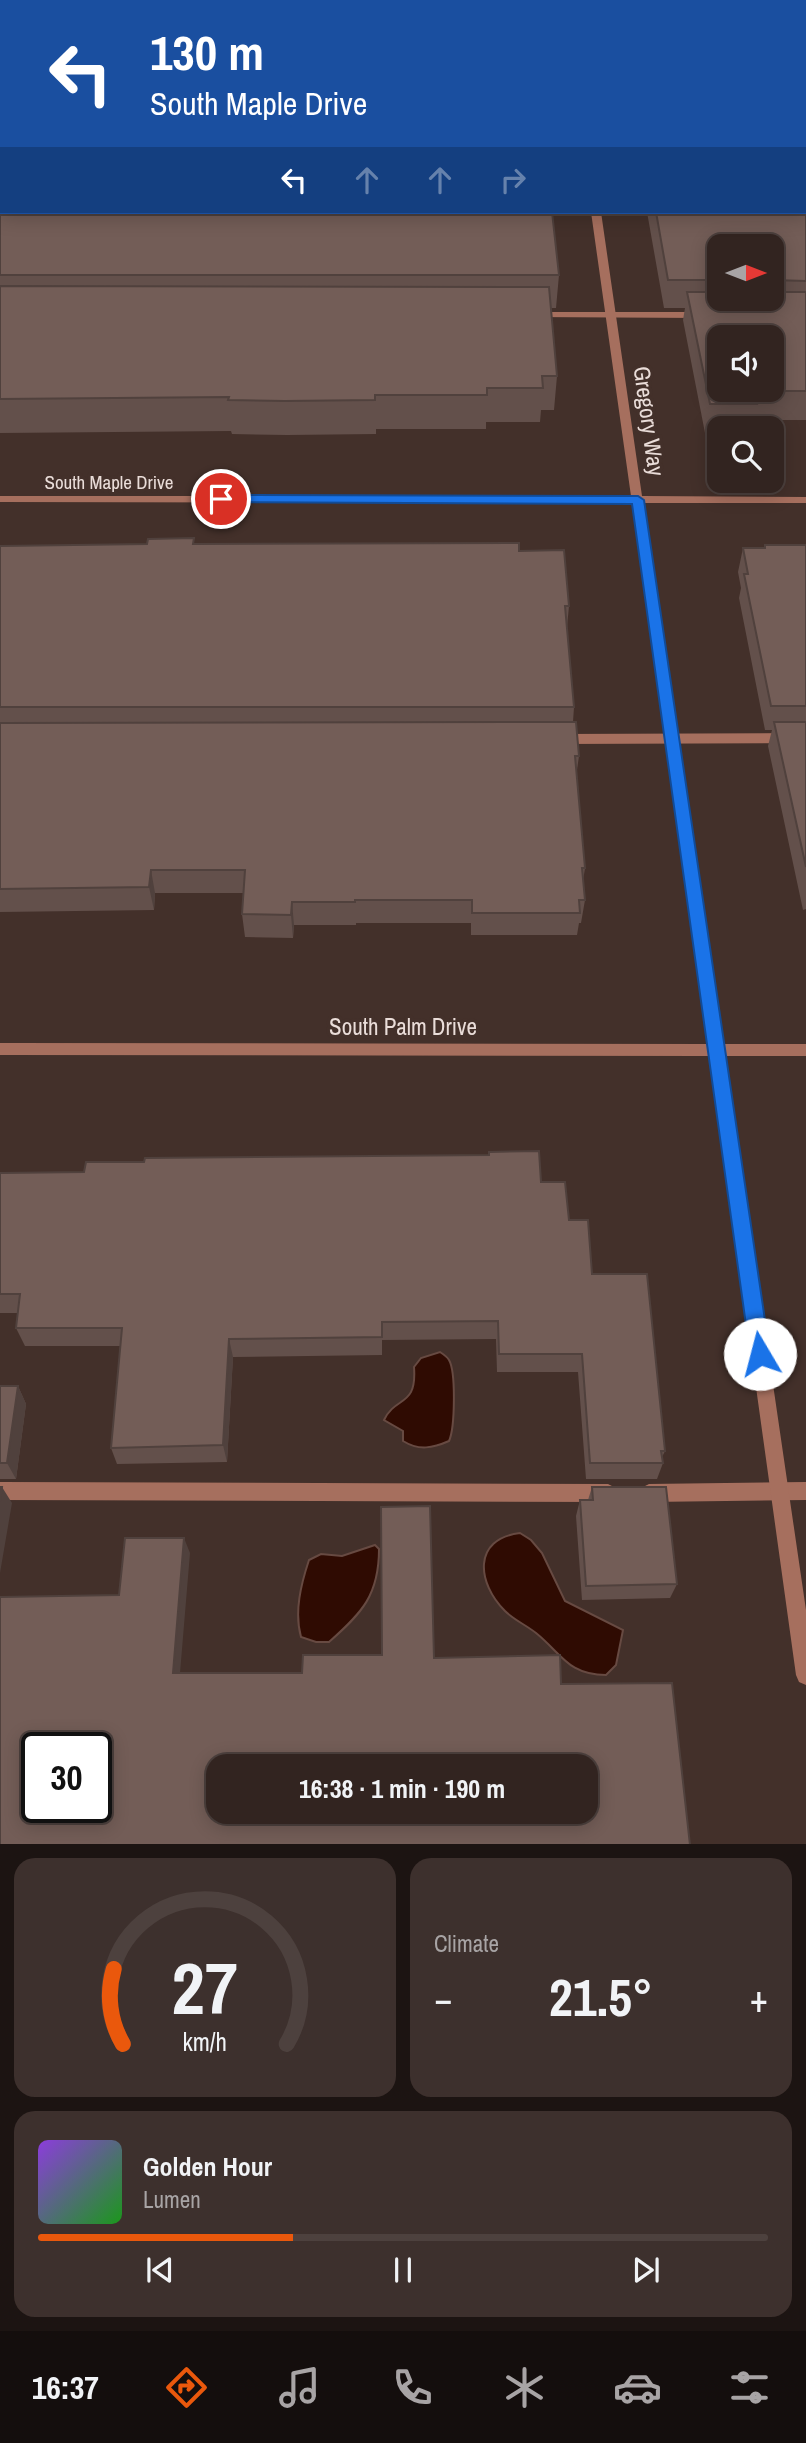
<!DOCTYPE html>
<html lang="en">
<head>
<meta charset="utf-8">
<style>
  :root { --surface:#322420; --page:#3d302d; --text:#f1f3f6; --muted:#a8a4a5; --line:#4d413e; --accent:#ea580c }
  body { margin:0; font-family:"Archivo Narrow",sans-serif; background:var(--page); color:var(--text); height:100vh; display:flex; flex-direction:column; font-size:26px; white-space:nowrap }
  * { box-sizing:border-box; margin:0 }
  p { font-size:23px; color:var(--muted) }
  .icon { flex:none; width:38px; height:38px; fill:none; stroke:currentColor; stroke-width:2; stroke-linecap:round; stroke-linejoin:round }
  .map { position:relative; height:1844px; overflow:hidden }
  .sheet { display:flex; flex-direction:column; gap:14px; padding:14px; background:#1c1412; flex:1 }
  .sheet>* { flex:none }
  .guide { position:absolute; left:0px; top:0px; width:807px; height:214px; box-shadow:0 4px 18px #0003,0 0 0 2px var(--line); background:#1a4fa0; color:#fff; overflow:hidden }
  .needle { width:46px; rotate:90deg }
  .buttons { position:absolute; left:707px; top:234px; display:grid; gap:14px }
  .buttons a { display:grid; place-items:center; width:77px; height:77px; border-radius:14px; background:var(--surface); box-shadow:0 4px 18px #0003,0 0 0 2px var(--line); font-size:35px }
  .speed { position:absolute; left:21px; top:1732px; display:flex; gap:14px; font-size:35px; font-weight:700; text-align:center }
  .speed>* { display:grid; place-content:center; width:91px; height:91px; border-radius:50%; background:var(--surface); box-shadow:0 4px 18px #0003,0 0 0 2px var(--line); line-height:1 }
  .speed .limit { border:4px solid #111; border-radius:10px; background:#fff; color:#111 }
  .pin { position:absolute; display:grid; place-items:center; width:60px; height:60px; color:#fff; margin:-30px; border:4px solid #fff; border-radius:50%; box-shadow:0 2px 7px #0007 }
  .me { position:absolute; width:77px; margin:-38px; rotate:352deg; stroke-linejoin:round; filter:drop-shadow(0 0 5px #0008) }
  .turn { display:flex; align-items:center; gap:24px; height:147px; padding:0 35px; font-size:32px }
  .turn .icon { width:91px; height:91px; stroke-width:2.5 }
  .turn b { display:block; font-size:49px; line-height:60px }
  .lanes { display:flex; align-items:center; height:66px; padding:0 35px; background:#0003; justify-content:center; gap:35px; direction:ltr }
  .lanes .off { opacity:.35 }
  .big { font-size:52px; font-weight:800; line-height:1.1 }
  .sheet .widget { flex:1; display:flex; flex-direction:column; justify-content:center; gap:10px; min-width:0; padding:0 24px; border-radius:21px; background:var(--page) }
  .sheet .dial { align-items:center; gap:0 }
  .dial svg { height:182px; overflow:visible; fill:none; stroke:var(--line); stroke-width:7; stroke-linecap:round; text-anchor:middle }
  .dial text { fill:var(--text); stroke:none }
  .song { display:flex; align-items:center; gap:21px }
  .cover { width:84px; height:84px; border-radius:10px; background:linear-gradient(135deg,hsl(270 70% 55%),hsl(120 70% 35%)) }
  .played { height:7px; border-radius:4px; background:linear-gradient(90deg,var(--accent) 35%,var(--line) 35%) }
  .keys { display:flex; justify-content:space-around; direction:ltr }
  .heat { display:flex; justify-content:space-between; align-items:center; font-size:38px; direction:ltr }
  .sheet .tiles { flex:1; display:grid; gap:14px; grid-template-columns:1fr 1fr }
  .widget:last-child { grid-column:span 2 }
  .trip { position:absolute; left:206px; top:1754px; width:392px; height:70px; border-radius:21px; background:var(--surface); box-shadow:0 4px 18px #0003,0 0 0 2px var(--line); font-weight:800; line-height:70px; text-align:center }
  .menu { display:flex; height:112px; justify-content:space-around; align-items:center; background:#140e0d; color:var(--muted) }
  .menu .icon { width:49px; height:49px }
  .menu .on { color:var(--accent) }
  .menu b { font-size:32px; color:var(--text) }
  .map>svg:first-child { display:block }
  .green { fill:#763623 }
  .water { fill:#2f0b02; stroke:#674a42; stroke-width:2 }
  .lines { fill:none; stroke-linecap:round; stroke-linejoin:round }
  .lane { fill:#a66f5e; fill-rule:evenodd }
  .street { fill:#a66f5e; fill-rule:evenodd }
  .wall { fill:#63504b; fill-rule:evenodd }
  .shaded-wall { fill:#50413d }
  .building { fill:#735d57; stroke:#50413d; stroke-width:2; fill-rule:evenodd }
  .route { fill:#1a73e8; stroke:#114b97; stroke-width:2 }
  .labels { text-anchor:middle; stroke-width:7; stroke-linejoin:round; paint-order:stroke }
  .far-street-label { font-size:19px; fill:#eaddd9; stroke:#43302a }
  .street-label { font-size:23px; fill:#eaddd9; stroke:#43302a }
</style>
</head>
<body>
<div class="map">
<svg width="806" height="1845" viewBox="0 0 806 1845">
  <rect width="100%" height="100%" fill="#43302a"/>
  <path class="green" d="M613 0H806V148L805 2Z"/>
  <path class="water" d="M440 1352C443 1354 448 1358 449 1360 456 1372 455 1428 449 1441 433 1448 419 1451 403 1441V1431L384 1420C396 1395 417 1408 414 1367L421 1358Z
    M520 1533 531 1540 542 1553 565 1601 623 1630 616 1665 606 1675C568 1675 562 1654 536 1633 526 1625 514 1620 505 1611 477 1583 472 1539 520 1533Z
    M375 1545 379 1549C379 1595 362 1613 329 1642H316L301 1637C294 1612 301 1584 309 1560L321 1554 342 1556Z"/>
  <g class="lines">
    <path class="lane" d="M533 312H702L707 315 702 318 530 317 528 315Z
      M806 733V743L559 744 553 739 559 734Z
      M0 1482 608 1484 614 1487 617 1493 614 1499 608 1502 0 1500Z
      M806 1482V1500L649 1502 643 1499 640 1493 643 1487 649 1484Z"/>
    <path class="street" d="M562 0H570V2H562Z
      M805 170H806V176H805Z
      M591 212H601L642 496 806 497V503H643L723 1044H806V1056H725L806 1610V1685L799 1682 796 1675 710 1056 0 1055V1043L708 1044 632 503 0 502V496H631Z"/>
  </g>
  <path class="wall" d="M0 0 559 275 556 308H550L557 376 554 410H541L540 422H486V429H376V434L287 435 232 434 231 431 0 433Z
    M806 179V420H753L752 429H719V433H705L683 320 685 308H664L647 212H805ZM719 247H772V299H719Z
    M194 538V544L519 551 569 606 567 627 574 707 573 722 579 756 576 777 585 868 583 881 585 900 581 923H579L577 935H471V923H356V925H294L293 938 245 937 242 914 244 893H155L154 910 0 912V546L147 544Z
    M765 545H806V909L803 910 768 746 772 730H765L739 598 741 588 738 572 743 548H764Z
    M0 1173 541 1182 569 1220 665 1451 662 1457 663 1463 657 1479H586L578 1372H497L496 1339 382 1340V1355L233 1357 227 1462 117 1464 111 1448 120 1346H25L16 1328 18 1313H0Z
    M0 1386H18L26 1404 16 1479H0Z
    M592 1487 677 1584 670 1598 582 1600 576 1516 580 1500H588Z"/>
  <path class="shaded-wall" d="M151 870 155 893 154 910 149 887Z
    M292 902 294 925 293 938 291 915Z
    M229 1339 233 1357 227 1462 223 1445Z
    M18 1386 26 1404 16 1479 7 1463Z
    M2 1487 12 1503 0 1573V1501Z
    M184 1538 190 1553 179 1685 173 1673Z"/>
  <path class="building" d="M0 0H528L529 2H2V212H552L559 275H0Z
    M805 179H806V281L772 280V247H719V280H668L656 212H805Z
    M0 286 549 287 557 376H542L543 388H487V395H375V400L285 401 228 400 229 397 0 399Z
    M687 292H719V299H772V292H806V391H754L757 404H710ZM719 338H772V390H719Z
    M194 538 193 544 519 543V551L564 550 569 606H565L574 707H0V546L147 544 148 539Z
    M765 545H806V706H771L744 574H748L743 548H765Z
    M576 722 579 756H575L585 868H582L585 900H579L580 913H472V900H355V902H292L291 915 242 914 245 870H151L149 887 0 889V723Z
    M774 722H806V867Z
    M539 1151 541 1182H565L569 1220H588L592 1274H647L665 1451H661L663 1463H590L582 1354H499L498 1321 382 1322V1337L229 1339 223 1445 111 1448 122 1328H16L20 1294H0V1173L84 1172 86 1162H144L145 1158 489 1155V1152Z
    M0 1386H18L7 1463H0Z
    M0 1487H2L0 1501Z
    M592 1487H666L677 1584 586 1586 580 1500H593Z
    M430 1506 434 1658 560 1655 561 1684 672 1683 690 1845H0V1597L119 1595 125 1538H184L173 1673H302L303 1655H382L381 1507ZM37 1748H96V1808H37ZM219 1766H586V1811H219Z"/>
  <path class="route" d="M221 495 638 496 644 500 770 1354 767 1361 760 1364 753 1361 750 1354 632 504 217 502V496Z"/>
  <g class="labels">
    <g class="far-street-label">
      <text x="109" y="489">South Maple Drive</text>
    </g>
    <g class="street-label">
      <text transform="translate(649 421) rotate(82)" y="8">Gregory Way</text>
      <text x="403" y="1035">South Palm Drive</text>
    </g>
  </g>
</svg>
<div class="buttons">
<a><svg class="needle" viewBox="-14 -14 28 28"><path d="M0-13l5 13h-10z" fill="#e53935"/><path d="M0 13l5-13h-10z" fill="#a8a4a5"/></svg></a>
<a><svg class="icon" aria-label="sound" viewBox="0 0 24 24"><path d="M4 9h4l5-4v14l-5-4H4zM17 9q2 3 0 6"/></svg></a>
<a><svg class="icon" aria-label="search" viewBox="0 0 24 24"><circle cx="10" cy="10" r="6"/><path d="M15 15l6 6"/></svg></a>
</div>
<div class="speed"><div class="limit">30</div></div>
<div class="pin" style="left:221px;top:499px;background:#d93025"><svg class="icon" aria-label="arrive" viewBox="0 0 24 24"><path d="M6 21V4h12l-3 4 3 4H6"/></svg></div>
<svg class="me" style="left:760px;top:1354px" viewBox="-20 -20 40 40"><circle r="19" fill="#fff"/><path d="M0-13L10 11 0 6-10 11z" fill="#1a73e8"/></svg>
<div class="trip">16:38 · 1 min · 190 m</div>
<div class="guide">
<div class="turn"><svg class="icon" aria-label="left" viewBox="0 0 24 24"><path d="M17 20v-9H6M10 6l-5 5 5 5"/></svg><div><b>130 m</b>South Maple Drive</div></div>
<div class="lanes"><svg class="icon" aria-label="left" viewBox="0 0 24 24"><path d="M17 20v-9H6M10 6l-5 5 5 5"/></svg><svg class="icon off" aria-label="ahead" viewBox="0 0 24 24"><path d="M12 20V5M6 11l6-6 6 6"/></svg><svg class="icon off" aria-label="ahead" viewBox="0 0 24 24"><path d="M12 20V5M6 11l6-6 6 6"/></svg><svg class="icon off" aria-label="right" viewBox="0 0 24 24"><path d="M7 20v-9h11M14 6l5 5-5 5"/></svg></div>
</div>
</div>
<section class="sheet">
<div class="tiles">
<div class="widget dial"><svg viewBox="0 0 100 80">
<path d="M14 69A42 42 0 1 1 86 69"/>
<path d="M14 69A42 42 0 0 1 10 36" stroke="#ea580c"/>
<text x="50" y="56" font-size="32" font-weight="700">27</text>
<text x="50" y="72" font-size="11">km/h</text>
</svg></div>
<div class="widget"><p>Climate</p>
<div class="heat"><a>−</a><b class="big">21.5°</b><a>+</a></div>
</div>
<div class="widget">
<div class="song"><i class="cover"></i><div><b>Golden Hour</b><p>Lumen</p></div></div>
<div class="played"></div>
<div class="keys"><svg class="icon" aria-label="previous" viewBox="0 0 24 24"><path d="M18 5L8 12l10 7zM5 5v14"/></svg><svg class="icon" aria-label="pause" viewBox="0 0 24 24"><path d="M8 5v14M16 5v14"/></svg><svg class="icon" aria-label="next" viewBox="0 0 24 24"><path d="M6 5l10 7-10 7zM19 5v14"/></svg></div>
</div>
</div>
</section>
<nav class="menu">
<b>16:37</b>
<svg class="icon on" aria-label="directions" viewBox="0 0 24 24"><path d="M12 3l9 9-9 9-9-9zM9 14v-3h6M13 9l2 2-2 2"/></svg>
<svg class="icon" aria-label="music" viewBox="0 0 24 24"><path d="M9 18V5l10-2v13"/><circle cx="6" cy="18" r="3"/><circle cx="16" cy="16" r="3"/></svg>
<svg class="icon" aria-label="phone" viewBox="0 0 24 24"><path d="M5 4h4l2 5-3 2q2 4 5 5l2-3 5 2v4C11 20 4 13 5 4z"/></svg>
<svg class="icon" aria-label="climate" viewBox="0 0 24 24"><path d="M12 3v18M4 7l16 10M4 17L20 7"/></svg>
<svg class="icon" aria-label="car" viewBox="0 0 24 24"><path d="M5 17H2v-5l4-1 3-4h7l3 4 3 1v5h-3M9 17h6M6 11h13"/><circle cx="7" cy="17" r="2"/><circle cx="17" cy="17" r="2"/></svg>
<svg class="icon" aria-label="filters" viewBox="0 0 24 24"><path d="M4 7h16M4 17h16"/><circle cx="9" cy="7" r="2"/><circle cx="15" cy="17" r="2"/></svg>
</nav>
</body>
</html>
